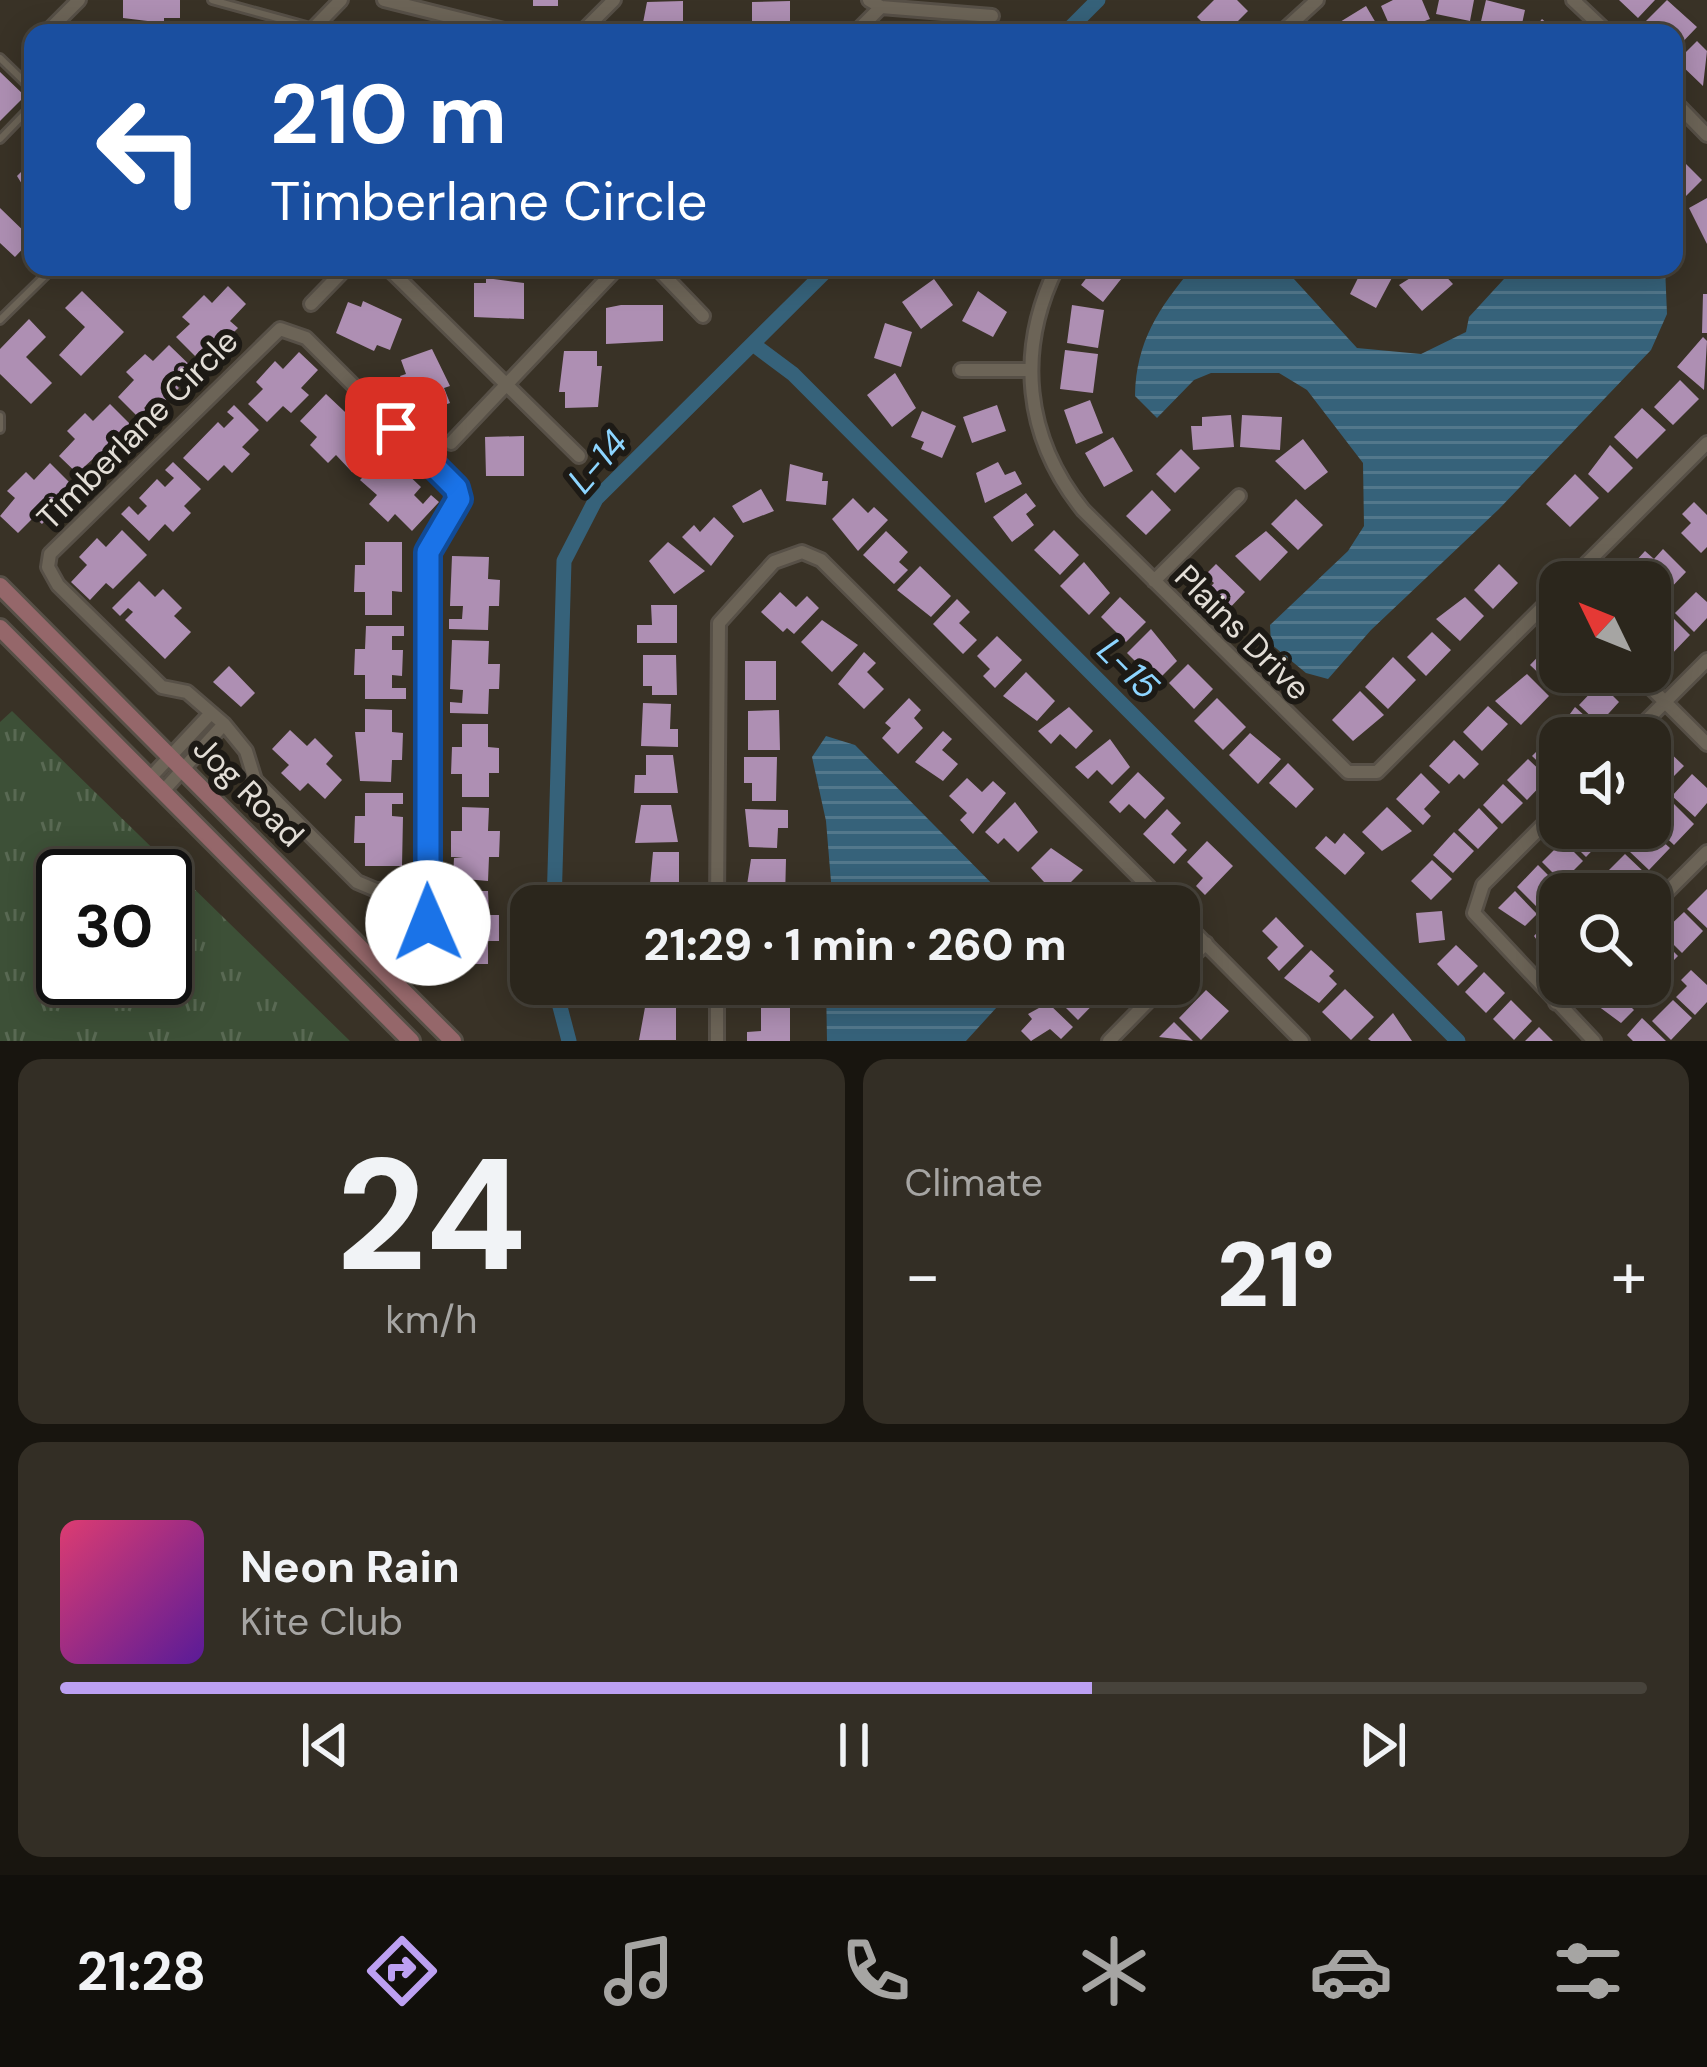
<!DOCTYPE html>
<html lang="en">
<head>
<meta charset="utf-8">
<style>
  :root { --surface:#2b261c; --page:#332e25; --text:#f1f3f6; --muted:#a6a5a3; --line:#47433b; --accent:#bca0f2 }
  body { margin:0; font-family:"DM Sans",sans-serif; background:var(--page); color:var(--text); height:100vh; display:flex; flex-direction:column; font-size:45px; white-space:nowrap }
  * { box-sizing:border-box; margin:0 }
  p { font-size:39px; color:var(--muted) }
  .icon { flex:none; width:66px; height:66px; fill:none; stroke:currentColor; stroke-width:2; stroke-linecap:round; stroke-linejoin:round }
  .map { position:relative; height:1041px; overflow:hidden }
  .panel { display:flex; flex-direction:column; gap:18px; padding:18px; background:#18150f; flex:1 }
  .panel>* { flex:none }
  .guide { position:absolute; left:24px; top:24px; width:1659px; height:252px; border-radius:24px; box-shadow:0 6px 30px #0003,0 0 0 3px var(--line); background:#1a4fa0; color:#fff; overflow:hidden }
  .needle { width:78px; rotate:313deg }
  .fabs { position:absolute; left:1539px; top:561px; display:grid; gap:24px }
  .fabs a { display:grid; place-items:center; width:132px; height:132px; border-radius:24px; background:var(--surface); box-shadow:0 6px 30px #0003,0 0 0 3px var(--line); font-size:60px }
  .speed { position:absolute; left:36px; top:849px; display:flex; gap:24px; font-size:60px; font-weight:700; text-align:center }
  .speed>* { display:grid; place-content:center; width:156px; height:156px; border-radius:50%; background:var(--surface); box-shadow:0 6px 30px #0003,0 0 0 3px var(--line); line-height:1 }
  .speed .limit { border:6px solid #111; border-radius:18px; background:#fff; color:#111 }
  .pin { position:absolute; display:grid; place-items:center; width:102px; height:102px; color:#fff; margin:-51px; border-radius:24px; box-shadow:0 6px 18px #0006 }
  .me { position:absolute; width:132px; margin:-66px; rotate:359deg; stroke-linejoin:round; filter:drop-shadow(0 0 9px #0008) }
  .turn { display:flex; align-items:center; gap:42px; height:252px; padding:0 48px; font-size:54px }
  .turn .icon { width:156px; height:156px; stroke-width:2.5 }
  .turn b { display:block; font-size:84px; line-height:102px }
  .big { font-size:90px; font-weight:800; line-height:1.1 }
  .panel .widget { flex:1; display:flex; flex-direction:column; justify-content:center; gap:18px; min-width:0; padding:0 42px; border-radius:24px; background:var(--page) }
  .panel .dial { align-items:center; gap:0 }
  .dial b { font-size:156px; line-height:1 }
  .song { display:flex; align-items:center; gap:36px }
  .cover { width:144px; height:144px; border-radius:18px; background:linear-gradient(135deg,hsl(340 70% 55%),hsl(270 70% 35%)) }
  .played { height:12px; border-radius:6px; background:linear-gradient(90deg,var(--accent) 65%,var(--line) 65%) }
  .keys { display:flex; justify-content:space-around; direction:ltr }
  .heat { display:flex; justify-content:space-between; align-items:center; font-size:66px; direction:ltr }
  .panel .tiles { flex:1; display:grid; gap:18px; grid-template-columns:1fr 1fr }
  .widget:last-child { grid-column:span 2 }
  .trip { position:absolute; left:510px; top:885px; width:690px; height:120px; border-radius:24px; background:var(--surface); box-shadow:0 6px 30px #0003,0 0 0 3px var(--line); font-weight:800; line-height:120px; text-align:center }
  .dock { display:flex; height:192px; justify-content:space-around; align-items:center; background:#110f0b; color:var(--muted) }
  .dock .icon { width:84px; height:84px }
  .dock .active { color:var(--accent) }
  .dock b { font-size:54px; color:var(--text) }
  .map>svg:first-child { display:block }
  .grass { fill:url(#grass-tufts); fill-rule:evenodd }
  .water { fill:url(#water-rules) }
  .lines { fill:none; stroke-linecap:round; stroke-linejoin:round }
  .canal { stroke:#36627a; stroke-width:15 }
  .building { fill:#ae8fb3 }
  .service-casing { stroke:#575047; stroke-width:12 }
  .minor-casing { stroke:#575047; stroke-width:18 }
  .secondary-casing { stroke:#575047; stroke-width:22 }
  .service { stroke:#6c6457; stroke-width:6 }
  .minor { stroke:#6c6457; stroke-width:12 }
  .secondary { stroke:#95676a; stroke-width:16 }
  .route-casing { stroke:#114b97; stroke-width:30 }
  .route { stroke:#1a73e8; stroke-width:21 }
  .labels { text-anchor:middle; stroke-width:12; stroke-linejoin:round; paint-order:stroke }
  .street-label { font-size:33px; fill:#e3ded7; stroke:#1d1a15 }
  .water-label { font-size:36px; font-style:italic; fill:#8dd5ff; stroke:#1d1a15 }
</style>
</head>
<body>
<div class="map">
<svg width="1707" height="1041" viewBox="0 0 1707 1041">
  <defs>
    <pattern id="grass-tufts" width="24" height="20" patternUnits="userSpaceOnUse" patternTransform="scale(3)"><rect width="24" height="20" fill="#3d5037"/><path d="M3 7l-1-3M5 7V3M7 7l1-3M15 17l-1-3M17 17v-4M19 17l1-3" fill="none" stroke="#596953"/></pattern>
    <pattern id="water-rules" width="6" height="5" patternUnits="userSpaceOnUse" patternTransform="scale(3)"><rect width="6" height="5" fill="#36627a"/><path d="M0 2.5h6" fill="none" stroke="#53788c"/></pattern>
  </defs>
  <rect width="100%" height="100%" fill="#393226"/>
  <path class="grass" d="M12 711 350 1041H0V722ZM63 876H165V978H63Z"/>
  <path class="water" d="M1193 267H1283L1357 348 1421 354 1466 332 1469 317 1515 267H1665L1667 314 1651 350 1499 509 1371 630 1328 679 1306 673 1271 644 1270 625 1348 551 1364 526 1363 463 1307 390 1279 373H1211L1194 380 1157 418 1135 396C1136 341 1159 308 1193 267Z
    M826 736 855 745 1014 906H833L826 821 812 757Z
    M826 984H1018L966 1041H827Z"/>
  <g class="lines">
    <path class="canal" d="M1065 33 1098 0
      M753 344 793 374 1458 1041
      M554 906 564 561 596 499 830 267
      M554 984 569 1041"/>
  </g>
  <path class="building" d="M123 0H180V18H164V23L123 18Z
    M533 0H558V6H533Z
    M1214 0H1237L1248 11 1226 33H1213L1197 17Z
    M1393 0H1422L1430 19 1393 33 1381 6Z
    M1439 0H1474L1470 21 1436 14Z
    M1486 0 1525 10 1520 33 1479 30Z
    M1619 0H1655L1638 18Z
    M1667 0 1697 27 1674 51V33H1656L1645 22Z
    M683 1V33H641L647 2Z
    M790 1V33H752V2Z
    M1366 6 1380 30 1340 33 1335 25Z
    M1542 19 1558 33H1530Z
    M114 27V33H81V28Z
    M1697 41 1707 51 1703 86 1677 61Z
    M0 72 25 96 0 121Z
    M1677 155 1702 180 1683 199 1674 190Z
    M33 160V202L17 176Z
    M1707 198V244L1689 208Z
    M0 208 32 239 15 257 0 243Z
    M428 267H462V275H428Z
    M536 267H571V273H536Z
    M697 267H732V272H697Z
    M1095 267H1116L1125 274 1103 302 1081 285Z
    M1376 267 1395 272 1376 308 1350 294 1362 270 1372 274Z
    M1428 267H1437L1453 284 1422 311 1399 285Z
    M486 278 524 283V319L474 317V283H486Z
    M934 279 953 305 921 329 902 302Z
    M228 286 246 304 230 321 238 328 219 347 212 339 195 356 176 337 190 324 182 317 204 295 212 303Z
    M82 291 124 332 81 376 59 355 85 327 65 308Z
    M978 291 1007 312 993 337 962 321Z
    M1703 294H1707V333H1702Z
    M363 301 402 319 390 350 377 345 374 351 336 333 348 302 361 307Z
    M621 305H663V341L606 344V308Z
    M1072 305 1104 310 1098 348 1067 343Z
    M29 319 46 337 26 357 52 383 31 404 0 374V349Z
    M885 323 912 332 901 367 874 358Z
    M1703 337 1707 341 1704 390 1677 367Z
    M169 345 197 372 189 380 180 371 171 380 179 388 160 406 153 399 144 408 152 416 145 424 118 397 134 380 126 372 145 354 153 361Z
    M432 349 450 386 444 388 450 403 419 414 400 376 406 374 401 360Z
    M1065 350 1098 354 1093 393 1060 389Z
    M564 351H597V366H602L598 407 565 408V392H559Z
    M299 352 318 370 301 388 309 395 291 413 283 406 267 422 248 404 263 389 256 382 275 361 283 369Z
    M895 373 916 408 892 427 867 395Z
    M1680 380 1699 399 1673 425 1654 407Z
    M326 394 362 428 353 437 363 447 372 437 379 443 352 472 336 455 328 463 310 445 317 437 300 421Z
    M1090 400 1103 433 1076 444 1064 410Z
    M110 404 137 431 129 439 121 430 112 439 120 446 101 465 94 458 84 467 93 475 86 482 59 456 75 439 67 431 85 413 93 421Z
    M234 405 259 430 242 447 250 454 232 473 224 465 208 481 183 458 218 422 224 428 234 418 227 412Z
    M997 405 1006 431 972 443 963 417Z
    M1642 408 1666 430 1637 459 1614 437Z
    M922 411 956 426 942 458 921 449 924 442 911 437Z
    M1231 415 1234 447 1193 450 1191 426H1202V417Z
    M1242 415 1282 417 1280 450 1240 447Z
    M524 436V476H486L485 437Z
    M1113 437 1133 471 1104 487 1085 453Z
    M1303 439 1328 472 1305 490 1275 461Z
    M1610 445 1633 468 1608 493 1588 474Z
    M1181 449 1200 468 1175 493 1156 474Z
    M387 452 394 459 386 468 395 476 402 469 421 487 414 495 423 504 431 495 439 502 412 531 395 514 388 522 369 504 377 495 360 480Z
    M173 462 201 489 184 506 191 513 173 532 165 524 149 541 121 514 129 506 138 515 147 506 139 498 157 479 165 487 174 478 165 470Z
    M998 462 1005 475 1015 471 1022 484 985 503 976 473Z
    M50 463 76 489 42 524 34 517 18 533 0 516 15 498 7 491 26 472 34 480Z
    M790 464 823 473 822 481H828L826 505 786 501Z
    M1575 474 1599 498 1570 527 1546 504Z
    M761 489 774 511 743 523 732 506Z
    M1152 490 1171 510 1146 535 1126 516Z
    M1026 493 1036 506 1026 514 1034 525 1012 542 993 517Z
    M853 498 868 513 874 507 888 520 858 551 832 519Z
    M1296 499 1323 525 1298 550 1271 524Z
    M1694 502 1707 515V547L1701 553 1681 533 1691 523 1682 514Z
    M714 517 734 536 711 566 682 537 694 525 700 532Z
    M122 530 147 555 113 589 106 583 90 600 71 582 87 565 79 557 97 538 106 547Z
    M1054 530 1079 555 1060 575 1034 550Z
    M886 531 908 552 899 562 908 570 894 584 863 555Z
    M1266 531 1288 552 1260 581 1235 556Z
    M365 542H402V592L392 591V615H365V592H354L355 565H365Z
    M668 542 705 571 674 594 649 561Z
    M1663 549 1686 572 1666 593 1634 563 1645 551 1654 559Z
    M452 556 489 557 488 579 500 580 499 606H489L488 630 449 629V619H462L463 606H450Z
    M1084 562 1110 593 1089 615 1060 586Z
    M1216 564 1245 592 1224 614 1204 594 1214 583 1205 575Z
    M1499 564 1518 583 1493 609 1474 590Z
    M920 566 951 596 931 617 897 590Z
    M1628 570 1640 582H1617Z
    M139 581 155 597 163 589 182 608 174 616 191 632 165 659 125 620 133 612 128 608 120 616 112 608Z
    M780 592 796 607 807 596 819 608 794 634 787 628 783 632 761 612Z
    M1696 592 1707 602V618L1694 632 1675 613Z
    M1120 597 1146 622 1126 642 1101 617Z
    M1465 597 1484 616 1460 641 1436 619Z
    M957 599 970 612 959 623 977 640 963 654 933 624Z
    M651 605H677V643H637V625H652Z
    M1669 614 1690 635 1669 657 1651 639Z
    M822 620 858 645 832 672 801 642Z
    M366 626H404V636H392V650H403L402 676 392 675V688H406V699H365V675H354L355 649H365Z
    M1151 629 1177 661 1156 682 1127 653Z
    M1432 632 1451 650 1426 676 1407 657Z
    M997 636 1022 660 995 688 983 676 990 669 977 656Z
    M1555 639 1560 672 1549 683 1530 665Z
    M452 640 489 641 488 664H500L499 689H489L488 714 450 713V702L462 703 463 690 450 689Z
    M864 652 876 663 867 672 884 689 864 709 838 684Z
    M643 655H676L677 695H652V686H643Z
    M1393 657 1416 680 1388 709 1365 687Z
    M745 661H776V700H745Z
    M1188 664 1213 689 1194 709 1169 683Z
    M229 666 255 693 241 707 213 682Z
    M1026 672 1055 701 1037 721 1003 696Z
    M1527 674 1549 696 1521 725 1495 701Z
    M1600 683 1619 702 1599 724 1579 705Z
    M1360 691 1384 715 1353 741 1332 720Z
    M909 698 921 710 914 718 923 728 898 754 882 738 891 728 885 723Z
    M1217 698 1246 727 1223 750 1194 721Z
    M643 703 671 704 670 729H678V747L641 746Z
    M1488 706 1508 724 1482 751 1463 732Z
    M1069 707 1093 731 1076 749 1060 734 1051 744 1038 731Z
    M1575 707 1597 727 1587 738H1563L1557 732Z
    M365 709 392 710V732L403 733 402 760H392L391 782 360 781 355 732H365Z
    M779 710 780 750H748V711Z
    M462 724H488V747L499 748V773H489V797H462V774H451L452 747H462Z
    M290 730 307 746 315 738 333 756 326 764 342 780 325 799 308 783 300 791 281 773 289 765 272 749Z
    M943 731 952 739 942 750 958 764 943 781 915 762Z
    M1250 733 1281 759 1258 784 1229 755Z
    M1553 735 1560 742V766L1552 775 1532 756Z
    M1110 739 1130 767 1112 785 1097 770 1088 779 1075 767Z
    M1454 740 1479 764 1464 779 1459 774 1449 784 1429 766Z
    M1664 747 1684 766 1663 787 1650 773V761Z
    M646 755H673L678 793H634L635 775H646Z
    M744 757H777L776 801H752V783H744Z
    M1528 759 1548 778 1527 800 1507 780Z
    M1288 763 1314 789 1296 808 1269 783Z
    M1138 772 1165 798 1145 819 1129 804 1120 813 1109 802Z
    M1421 773 1440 792 1424 809 1431 816 1423 825 1396 799Z
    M1692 774 1707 788V803L1695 817 1672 796Z
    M967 778 982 792 993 781 1006 793 973 834 960 820 967 813 949 796Z
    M1503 784 1523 803 1502 824 1483 805Z
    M365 793H403V804H392V816L403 817 402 866H365V843H354L355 816H365Z
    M1015 802 1038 832 1018 852 1004 838 998 844 985 832Z
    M1672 802 1694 824 1674 845 1655 827Z
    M641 805H671L678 842 635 843Z
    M462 807 489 808 488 831H500L499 857H489L488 881 453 878 454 858 463 857H451V831H462Z
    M1387 807 1412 831 1382 851 1362 832Z
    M1479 808 1498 828 1478 849 1458 830Z
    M745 809 788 810V828H778L777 848 749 847Z
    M1167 809 1181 823 1171 834 1187 850 1174 864 1143 834Z
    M1576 828H1600L1607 835 1586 857 1566 837Z
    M1650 830 1670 848 1649 870 1629 851Z
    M1454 832 1474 851 1453 873 1433 855Z
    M1344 833 1365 853 1345 875 1315 848 1326 836 1335 844Z
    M1207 841 1233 866 1205 895 1196 886 1203 878 1187 862Z
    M1563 841 1583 861 1562 882 1542 862Z
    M1051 848 1083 870 1057 896 1031 868Z
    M653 852H679V895H649Z
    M1625 854 1645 873 1623 894 1604 875Z
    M751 859H786L785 899 745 898Z
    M1432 860 1452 879 1431 900 1411 881Z
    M1538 865 1558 885 1537 907 1517 887Z
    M1601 878 1617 894H1586Z
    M1086 883 1104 901 1109 897 1118 906H1064Z
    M1707 889V928L1687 909Z
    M452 891H488L489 915H499V941H488V964H462V941H452Z
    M1515 891 1537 914 1525 926 1498 908Z
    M1442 911 1445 940 1419 943 1416 913Z
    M1684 912 1703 931 1682 953 1662 933Z
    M1276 917 1304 946 1279 971 1267 958 1278 947 1262 931Z
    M1547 922 1560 936V958L1554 964 1534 936Z
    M1659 937 1678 956 1657 977 1650 970V946Z
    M1456 945 1478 966 1458 986 1437 964Z
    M1311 950 1334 971 1329 976 1337 984 1319 1003 1284 978Z
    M1691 970 1707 985V1002L1695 1015 1676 997 1687 986 1681 980Z
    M1484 972 1505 993 1486 1013 1465 992Z
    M649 984H677V990L649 991Z
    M759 984H785L784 997H759Z
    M1068 984H1105L1109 988 1078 1020 1055 997Z
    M1614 984H1648L1631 1001Z
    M1610 986 1634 1010 1621 1023 1594 1003Z
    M1345 989 1374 1017 1351 1040 1322 1012Z
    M1206 990 1229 1011 1201 1040 1179 1018Z
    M1511 1000 1532 1021 1514 1040 1493 1019Z
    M1673 1000 1692 1018 1671 1040 1652 1021Z
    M646 1002 676 1003V1040H639Z
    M1048 1003 1073 1027 1061 1039 1050 1029 1031 1041 1021 1031 1032 1019 1028 1014Z
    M761 1007H790V1041H747V1032L761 1031Z
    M1393 1013 1412 1041H1371L1368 1039Z
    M1642 1018 1666 1041H1633L1627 1035Z
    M1174 1022 1193 1041 1159 1037Z
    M1539 1027 1553 1041H1525Z"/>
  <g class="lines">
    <defs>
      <path id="service" d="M212 0 310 27
        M0 58 33 90
        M0 139 33 105
        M0 320 54 267
        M0 416V429"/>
      <path id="minor" d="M384 0 516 33
        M869 0 881 7 992 16
        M1573 0 1608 33
        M46 33 79 0
        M309 33 341 0
        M581 33 614 0
        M855 33 881 7
        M1281 33 1317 0
        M1674 101 1707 135
        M387 267 579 456
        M656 267 703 316
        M1057 267C1016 350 1024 437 1083 510L1348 772H1377L1560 590
        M311 304 347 267
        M961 370H1030
        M451 443 618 267
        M1154 581 1239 496
        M1568 582 1707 443
        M1635 672 1707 744
        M1629 738 1707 660
        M151 777 211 713
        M164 790 224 724
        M1560 808 1483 885 1474 913 1594 1041
        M427 890H376L357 882 255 780 246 751 224 724 187 692 162 687 58 585 48 567 50 554 280 329 306 338 456 488 459 499 428 552 429 956
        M717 906 719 623 774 562 802 552 821 560 1168 906
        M1650 909 1707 852
        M1179 917 1302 1041
        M1179 970 1206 943
        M1556 1003 1575 984
        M717 1041V984
        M1109 1041 1165 984"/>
      <path id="secondary" d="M0 586 453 1041
        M0 628 411 1041"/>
    </defs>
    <use href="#service" class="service-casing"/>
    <use href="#minor" class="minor-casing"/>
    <use href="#secondary" class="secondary-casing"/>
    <use href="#service" class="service"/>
    <use href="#minor" class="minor"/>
    <use href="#secondary" class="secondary"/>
  </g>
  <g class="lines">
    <defs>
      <path id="route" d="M396 428 456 488 459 499 428 552V923"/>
    </defs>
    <use href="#route" class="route-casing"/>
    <use href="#route" class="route"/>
  </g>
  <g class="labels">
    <g class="street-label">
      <text transform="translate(137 429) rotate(-45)" y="12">Timberlane Circle</text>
      <text transform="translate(1243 632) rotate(45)" y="12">Plains Drive</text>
      <text transform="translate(249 791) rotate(45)" y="12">Jog Road</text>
    </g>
    <g class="water-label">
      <text transform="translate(597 461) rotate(-49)" y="13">L-14</text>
      <text transform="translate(1129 668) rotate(45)" y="13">L-15</text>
    </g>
  </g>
</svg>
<div class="fabs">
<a><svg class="needle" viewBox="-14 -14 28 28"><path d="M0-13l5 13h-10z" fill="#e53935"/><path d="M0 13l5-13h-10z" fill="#a6a5a3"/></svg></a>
<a><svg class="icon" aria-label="sound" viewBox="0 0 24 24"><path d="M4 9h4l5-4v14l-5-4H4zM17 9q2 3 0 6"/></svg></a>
<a><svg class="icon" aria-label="search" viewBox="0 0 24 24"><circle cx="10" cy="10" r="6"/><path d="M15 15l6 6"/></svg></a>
</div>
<div class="speed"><div class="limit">30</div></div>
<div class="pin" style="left:396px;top:428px;background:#d93025"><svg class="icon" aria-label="arrive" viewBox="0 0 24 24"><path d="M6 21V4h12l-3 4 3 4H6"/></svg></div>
<svg class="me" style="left:428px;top:923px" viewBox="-20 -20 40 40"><circle r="19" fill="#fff"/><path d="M0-13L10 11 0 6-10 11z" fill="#1a73e8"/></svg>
<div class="trip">21:29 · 1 min · 260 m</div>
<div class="guide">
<div class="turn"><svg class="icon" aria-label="left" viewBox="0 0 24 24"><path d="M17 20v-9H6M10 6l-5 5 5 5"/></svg><div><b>210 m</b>Timberlane Circle</div></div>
</div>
</div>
<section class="panel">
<div class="tiles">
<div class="widget dial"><b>24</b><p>km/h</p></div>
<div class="widget"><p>Climate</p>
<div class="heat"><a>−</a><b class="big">21°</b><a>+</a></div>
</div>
<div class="widget">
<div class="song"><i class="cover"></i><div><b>Neon Rain</b><p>Kite Club</p></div></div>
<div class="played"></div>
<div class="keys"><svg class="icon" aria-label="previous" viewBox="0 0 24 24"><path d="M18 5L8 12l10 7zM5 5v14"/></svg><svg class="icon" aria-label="pause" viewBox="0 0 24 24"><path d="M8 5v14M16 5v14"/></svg><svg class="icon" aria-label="next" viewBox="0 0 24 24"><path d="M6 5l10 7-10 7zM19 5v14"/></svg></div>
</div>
</div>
</section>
<nav class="dock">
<b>21:28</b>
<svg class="icon active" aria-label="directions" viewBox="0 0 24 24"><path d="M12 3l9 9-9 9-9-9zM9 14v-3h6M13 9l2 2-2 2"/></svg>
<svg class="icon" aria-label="music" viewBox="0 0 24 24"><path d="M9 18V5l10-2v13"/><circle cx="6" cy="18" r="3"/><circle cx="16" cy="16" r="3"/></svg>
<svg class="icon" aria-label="phone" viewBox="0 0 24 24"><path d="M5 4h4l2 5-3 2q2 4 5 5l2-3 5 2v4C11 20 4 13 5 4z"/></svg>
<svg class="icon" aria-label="climate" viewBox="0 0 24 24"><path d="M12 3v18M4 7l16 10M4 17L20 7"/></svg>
<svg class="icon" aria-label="car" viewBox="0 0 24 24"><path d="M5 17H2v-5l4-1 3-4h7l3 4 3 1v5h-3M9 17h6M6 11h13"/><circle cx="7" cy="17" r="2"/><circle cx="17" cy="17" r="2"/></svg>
<svg class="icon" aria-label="filters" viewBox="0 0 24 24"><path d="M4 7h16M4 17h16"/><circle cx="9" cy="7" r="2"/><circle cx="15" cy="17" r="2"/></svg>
</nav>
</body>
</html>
